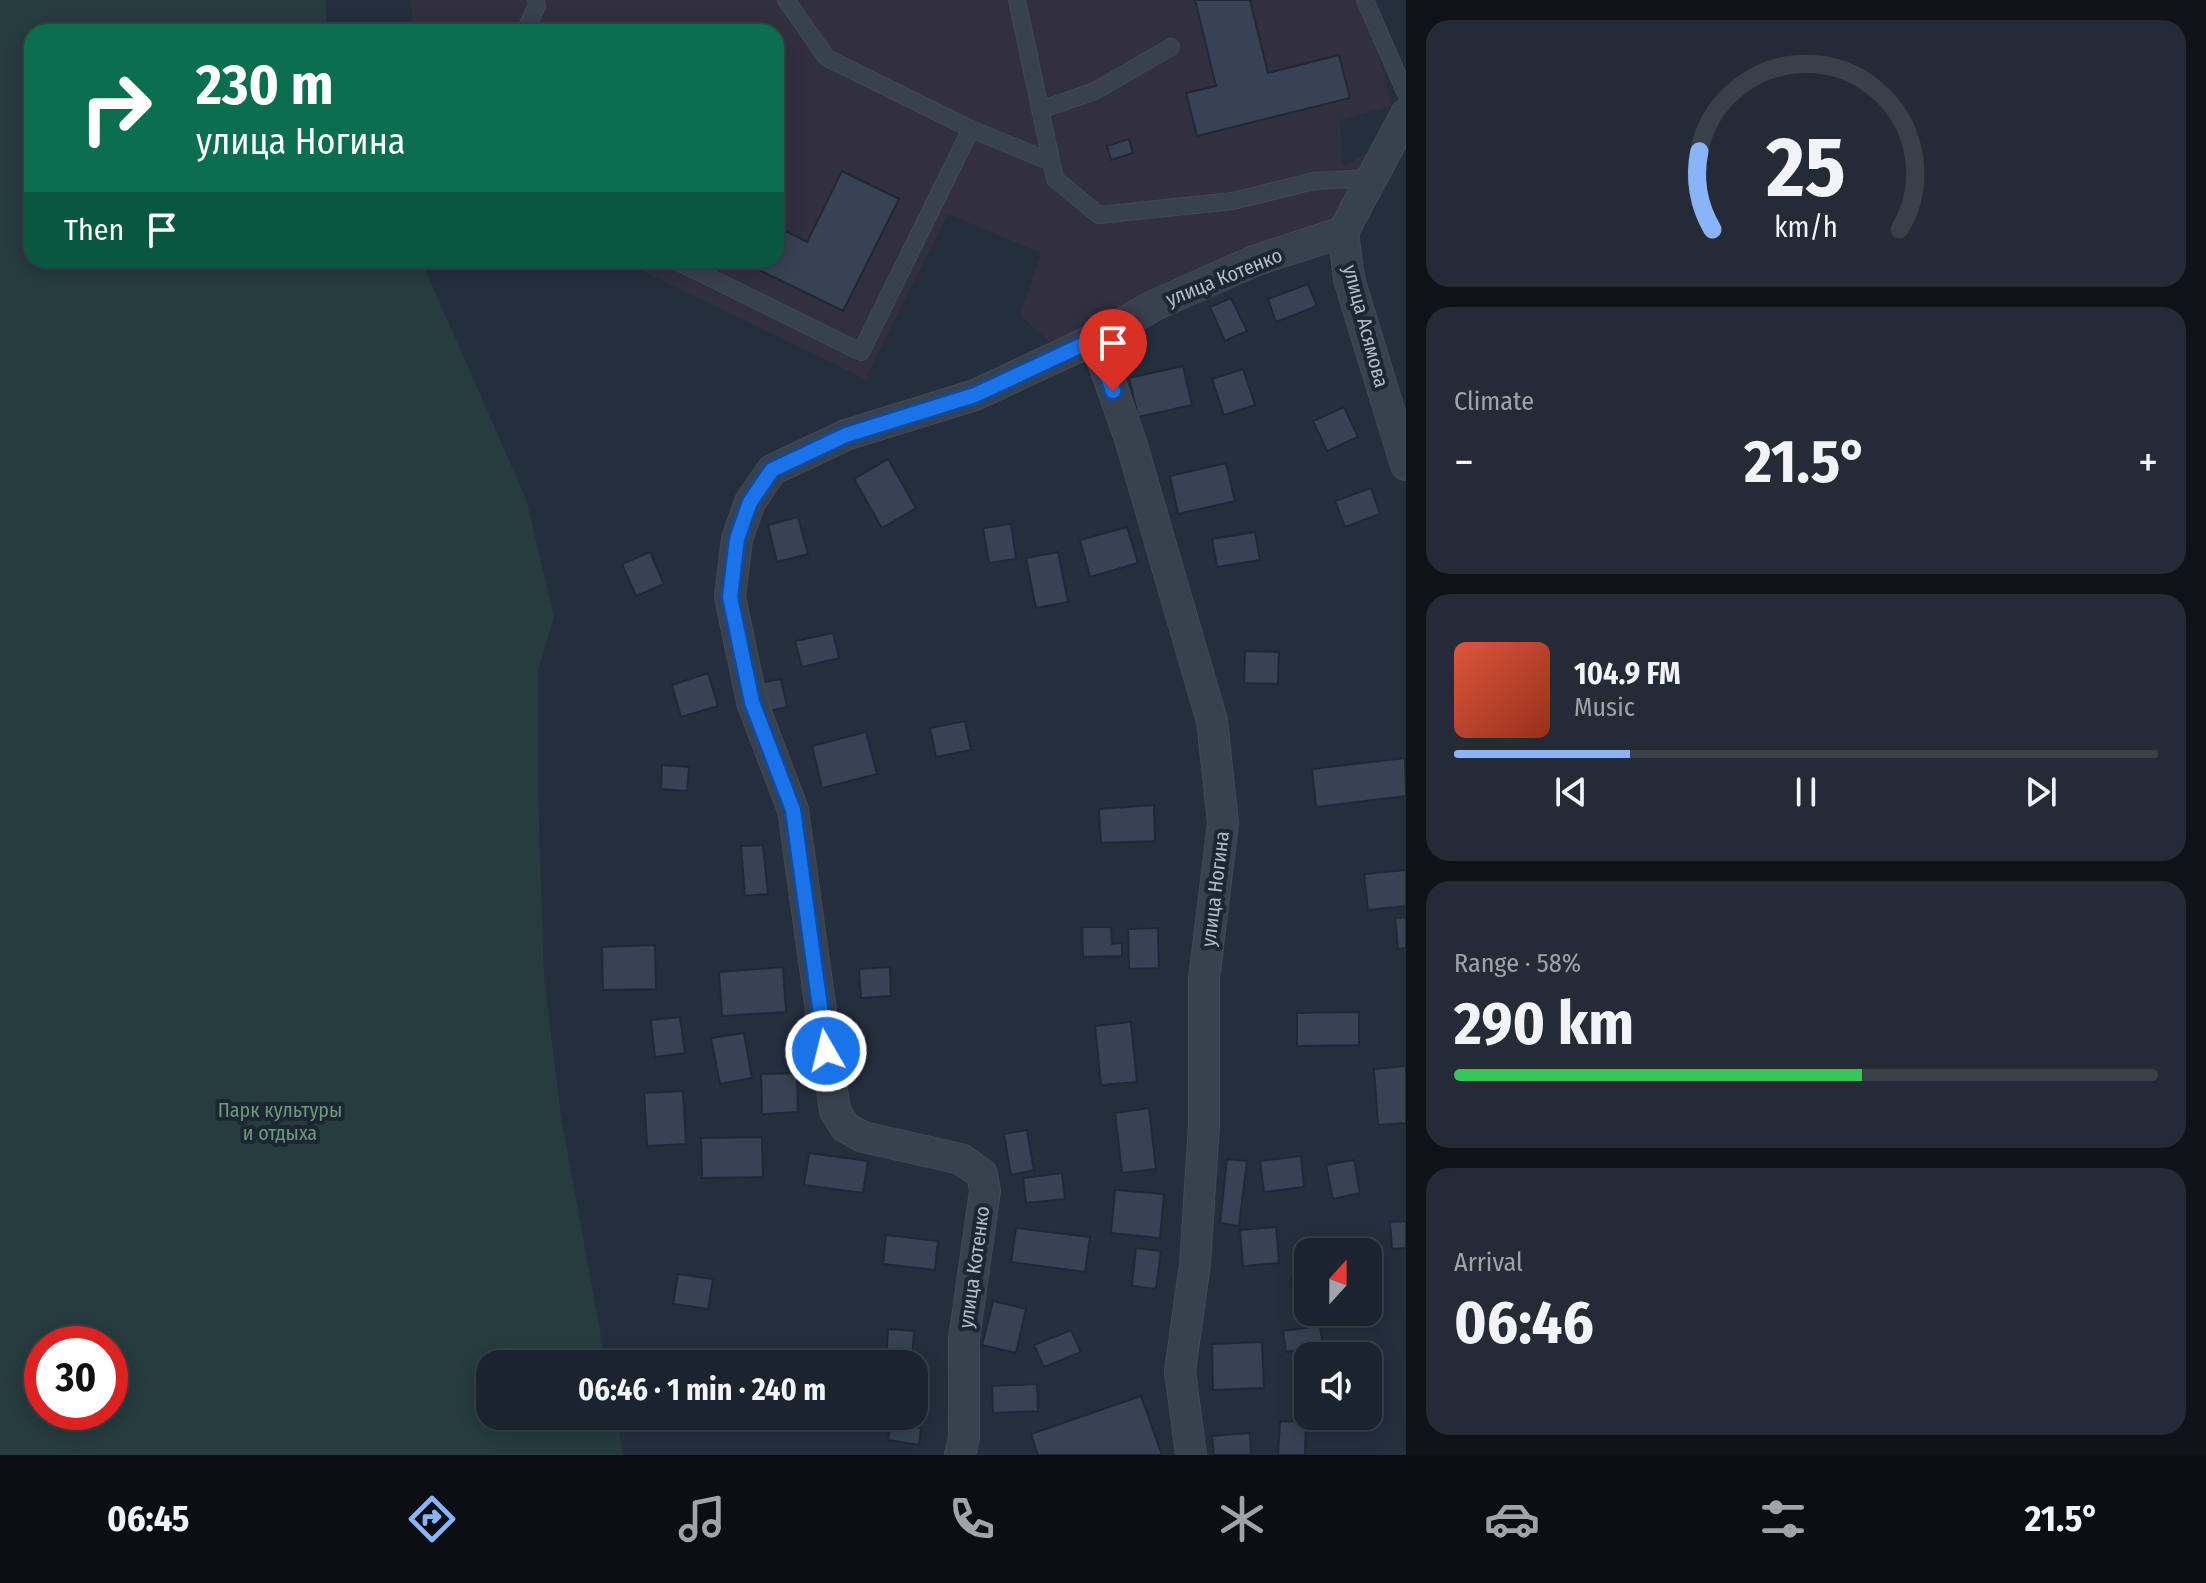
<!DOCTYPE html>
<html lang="en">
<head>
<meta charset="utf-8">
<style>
  :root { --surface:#1b232e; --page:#242b36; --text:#f1f3f6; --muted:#a0a4aa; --line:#39404a; --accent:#8ab4f8 }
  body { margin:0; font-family:"Fira Sans Condensed",sans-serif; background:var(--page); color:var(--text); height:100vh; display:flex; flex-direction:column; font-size:30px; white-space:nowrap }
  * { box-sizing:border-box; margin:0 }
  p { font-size:26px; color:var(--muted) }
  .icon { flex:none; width:44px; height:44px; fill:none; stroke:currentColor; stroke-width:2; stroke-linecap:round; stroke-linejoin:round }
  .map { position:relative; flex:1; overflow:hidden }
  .details { display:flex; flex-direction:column; gap:20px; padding:20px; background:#0f1319; width:800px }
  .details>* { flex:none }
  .banner { position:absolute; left:24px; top:24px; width:760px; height:244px; border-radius:24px; box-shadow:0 4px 20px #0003,0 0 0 2px var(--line); background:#0b6e4f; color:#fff; overflow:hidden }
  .needle { width:52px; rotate:21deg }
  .buttons { position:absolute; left:1294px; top:1238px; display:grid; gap:16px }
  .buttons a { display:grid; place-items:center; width:88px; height:88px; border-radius:16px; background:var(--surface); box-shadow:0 4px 20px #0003,0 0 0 2px var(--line); font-size:40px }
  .speed { position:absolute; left:24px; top:1326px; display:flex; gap:16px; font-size:40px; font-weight:700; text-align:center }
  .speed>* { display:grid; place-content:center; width:104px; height:104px; border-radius:50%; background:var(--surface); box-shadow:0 4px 20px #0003,0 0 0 2px var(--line); line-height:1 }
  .speed .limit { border:12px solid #d22; background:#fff; color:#111 }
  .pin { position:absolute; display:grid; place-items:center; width:68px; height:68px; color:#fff; margin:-82px -34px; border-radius:50% 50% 50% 0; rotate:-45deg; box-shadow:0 0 8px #0007 }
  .pin .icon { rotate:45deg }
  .me { position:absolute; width:88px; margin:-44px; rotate:352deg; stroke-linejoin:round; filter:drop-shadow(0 0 6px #0008) }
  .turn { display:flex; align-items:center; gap:28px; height:168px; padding:0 40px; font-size:36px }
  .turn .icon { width:104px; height:104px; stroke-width:2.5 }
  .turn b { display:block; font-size:56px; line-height:68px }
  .then { display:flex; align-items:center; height:76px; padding:0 40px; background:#0003; gap:16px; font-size:30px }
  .big { font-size:60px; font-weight:700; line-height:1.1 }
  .details .tile { flex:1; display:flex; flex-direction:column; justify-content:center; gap:12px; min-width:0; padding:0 28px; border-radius:24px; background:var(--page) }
  .details .dial { align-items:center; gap:0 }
  .dial svg { height:208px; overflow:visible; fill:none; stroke:var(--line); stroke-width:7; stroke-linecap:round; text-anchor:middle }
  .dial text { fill:var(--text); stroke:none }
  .song { display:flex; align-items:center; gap:24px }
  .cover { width:96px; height:96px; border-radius:12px; background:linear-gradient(135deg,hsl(10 70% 55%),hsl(10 70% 35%)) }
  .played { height:8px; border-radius:4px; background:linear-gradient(90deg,var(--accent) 25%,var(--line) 25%) }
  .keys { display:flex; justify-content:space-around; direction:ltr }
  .heat { display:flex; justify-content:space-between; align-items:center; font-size:44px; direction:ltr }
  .charge { height:12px; border-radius:6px; background:linear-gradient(90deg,#34c759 58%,var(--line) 0) }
  .trip { position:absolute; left:476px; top:1350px; width:452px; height:80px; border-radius:24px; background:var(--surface); box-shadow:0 4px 20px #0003,0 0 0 2px var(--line); font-weight:700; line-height:80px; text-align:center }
  .tabs { display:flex; height:128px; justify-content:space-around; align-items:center; background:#0b0e12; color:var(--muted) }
  .tabs .icon { width:56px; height:56px }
  .tabs .current { color:var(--accent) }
  .tabs b { font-size:36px; color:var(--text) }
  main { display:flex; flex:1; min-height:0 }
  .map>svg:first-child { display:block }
  .medical { fill:#32303f }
  .green { fill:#263c3f; fill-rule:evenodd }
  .building { fill:#364354; stroke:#1f2835; stroke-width:2 }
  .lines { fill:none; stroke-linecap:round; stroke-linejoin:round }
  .lane-casing { stroke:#414a57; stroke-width:18 }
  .street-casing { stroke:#414a57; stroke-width:32 }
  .lane { stroke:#38414e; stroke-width:16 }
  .street { stroke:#38414e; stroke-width:30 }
  .route-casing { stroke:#114b97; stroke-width:20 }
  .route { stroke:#1a73e8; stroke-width:14 }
  .labels { text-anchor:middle; stroke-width:8; stroke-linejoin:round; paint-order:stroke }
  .street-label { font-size:20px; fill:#b4bcc9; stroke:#1d2633 }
  .park-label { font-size:20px; fill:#6b9a76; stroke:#1d2633 }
</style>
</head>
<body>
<main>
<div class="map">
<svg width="1406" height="1455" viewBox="0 0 1406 1455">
  <rect width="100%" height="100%" fill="#242f3e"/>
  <path class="medical" d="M410 0H1364L1392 106 1340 120 1342 166 1373 150 1332 218 1054 346 1020 315 1041 253 948 214 865 379 620 260H776V32H414Z"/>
  <path class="green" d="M0 0H326V32H32V260H421L526 499 554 617 538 670V792L544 976 561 1117 606 1364H490V1416H616L623 1455H0ZM42 1344H110V1412H42Z"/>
  <path class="building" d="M1195 0H1250L1268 73 1339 55 1350 98 1197 136 1186 93 1216 86Z
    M1129 139 1133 153 1111 160 1107 146Z
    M842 171 899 199 843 311 739 260H776V226L807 242Z
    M1308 284 1317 306 1276 322 1268 299Z
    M1231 298 1247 331 1225 341 1210 307Z
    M1183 366 1192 405 1138 417 1129 378Z
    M1243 369 1255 405 1224 415 1212 379Z
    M1344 407 1358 437 1327 451 1313 421Z
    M888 459 916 508 882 528 854 479Z
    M1226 463 1235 501 1178 514 1170 476Z
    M1371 488 1380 514 1345 527 1335 501Z
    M798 517 808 554 777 562 768 525Z
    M1011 524 1016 559 989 563 983 528Z
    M1127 527 1138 563 1090 577 1080 540Z
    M1255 532 1260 560 1217 567 1212 539Z
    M650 552 664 584 636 596 622 564Z
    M1058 552 1068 602 1036 608 1026 558Z
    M833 633 839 658 802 667 795 641Z
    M1245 651 1279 652 1278 684 1244 683Z
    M708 673 718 706 681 717 672 685Z
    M781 679 787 707 766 712 759 683Z
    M965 721 971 750 936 757 930 728Z
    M866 732 877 774 822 788 812 746Z
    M1405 758 1406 796 1316 807 1312 769Z
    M662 765 689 767 687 791 661 789Z
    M1154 805 1155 841 1101 843 1099 809Z
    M763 845 768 894 745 896 741 846Z
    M1406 870V906L1368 910 1364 874Z
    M1406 917V948L1398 949 1395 918Z
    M1082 927H1111L1112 944 1122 943V956L1083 957Z
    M1158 928 1159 968 1129 969 1128 929Z
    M655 945 656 989 603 990 602 947Z
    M783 967 786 1012 722 1016 719 972Z
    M890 967 891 996 861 998 859 969Z
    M1359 1012V1045L1297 1046V1013Z
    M680 1017 685 1053 655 1057 651 1020Z
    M1131 1022 1137 1082 1101 1085 1095 1026Z
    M744 1033 752 1078 720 1084 711 1038Z
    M1406 1066V1123L1378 1125 1374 1069Z
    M797 1073 798 1112 762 1114 761 1074Z
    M683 1091 686 1144 647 1146 644 1093Z
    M1149 1108 1156 1169 1122 1173 1115 1113Z
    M1027 1130 1034 1170 1011 1175 1004 1134Z
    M762 1137 763 1177 702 1178 701 1138Z
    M809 1153 868 1161 863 1193 804 1185Z
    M1301 1156 1304 1187 1264 1192 1260 1161Z
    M1227 1159 1247 1161 1239 1226 1220 1223Z
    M1354 1160 1360 1193 1333 1199 1326 1165Z
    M1062 1173 1065 1199 1026 1203 1023 1178Z
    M1115 1190 1164 1194 1160 1238 1111 1233Z
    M1406 1221V1248L1392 1249 1390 1222Z
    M1276 1227 1279 1263 1243 1266 1240 1230Z
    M1016 1228 1090 1237 1085 1272 1011 1262Z
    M886 1235 938 1241 935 1270 883 1264Z
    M1136 1248 1161 1251 1156 1289 1132 1286Z
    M678 1274 713 1279 708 1309 673 1304Z
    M1308 1276V1312H1333V1316L1296 1320 1291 1278Z
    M993 1301 1026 1309 1016 1353 982 1345Z
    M1320 1326 1323 1346 1286 1352 1283 1331Z
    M888 1329 914 1331 912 1362 886 1360Z
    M1071 1330 1081 1352 1044 1367 1034 1345Z
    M1262 1342 1264 1388 1213 1390 1212 1344Z
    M1037 1384 1038 1411 993 1413 992 1386Z
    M1141 1396 1162 1455H1038L1031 1434Z
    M1280 1421 1306 1422 1305 1455H1278Z
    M891 1423 921 1428 919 1445 888 1440Z
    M1250 1433 1251 1455H1214L1212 1436Z"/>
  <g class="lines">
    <defs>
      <path id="lane" d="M786 0 827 58 971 129
        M1017 0 1055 179 1099 215 1233 201 1314 181 1372 178
        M1365 0 1406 94
        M524 32 537 6 536 0
        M1040 110 1095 91 1171 47
        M674 260 861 352 971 129 1051 162"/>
      <path id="street" d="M1343 232 1349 279 1406 465
        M1095 339 1131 442 1212 721 1223 823 1204 979V1125L1195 1264 1180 1371 1191 1455
        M960 1455 964 1438V1339L985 1191 982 1174 961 1159 863 1137 845 1127 835 1111 793 810 752 702 730 597 737 539 750 502 772 470 846 435 975 395 1095 339 1153 306 1254 261 1343 232 1406 114"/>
    </defs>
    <use href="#lane" class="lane-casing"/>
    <use href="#street" class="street-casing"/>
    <use href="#lane" class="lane"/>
    <use href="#street" class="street"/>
  </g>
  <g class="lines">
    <defs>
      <path id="route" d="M826 1051 793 810 752 702 730 597 737 539 750 502 772 470 846 435 975 395 1095 339 1113 391"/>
    </defs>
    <use href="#route" class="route-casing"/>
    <use href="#route" class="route"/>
  </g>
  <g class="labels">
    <g class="street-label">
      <text transform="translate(1224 277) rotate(-22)" y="7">улица Котенко</text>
      <text transform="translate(1366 326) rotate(75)" y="7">улица Асямова</text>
      <text transform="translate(1215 889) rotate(-83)" y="7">улица Ногина</text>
      <text transform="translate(974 1267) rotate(-82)" y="7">улица Котенко</text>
    </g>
    <g class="park-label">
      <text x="280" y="1117">Парк культуры<tspan x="280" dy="23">и отдыха</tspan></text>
    </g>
  </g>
</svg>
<div class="buttons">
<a><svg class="needle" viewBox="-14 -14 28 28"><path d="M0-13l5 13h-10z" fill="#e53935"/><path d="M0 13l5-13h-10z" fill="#a0a4aa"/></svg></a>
<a><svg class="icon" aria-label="sound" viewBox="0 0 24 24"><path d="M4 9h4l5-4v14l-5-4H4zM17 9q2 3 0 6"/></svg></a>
</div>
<div class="speed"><div class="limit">30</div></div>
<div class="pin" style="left:1113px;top:391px;background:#d93025"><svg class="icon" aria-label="arrive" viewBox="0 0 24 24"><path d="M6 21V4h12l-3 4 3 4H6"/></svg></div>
<svg class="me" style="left:826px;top:1051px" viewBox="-20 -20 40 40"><circle r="17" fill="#1a73e8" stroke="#fff" stroke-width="3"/><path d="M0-11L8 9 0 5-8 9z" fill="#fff"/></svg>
<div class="trip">06:46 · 1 min · 240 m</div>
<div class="banner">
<div class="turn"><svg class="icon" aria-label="right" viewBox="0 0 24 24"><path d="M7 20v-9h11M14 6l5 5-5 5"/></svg><div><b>230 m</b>улица Ногина</div></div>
<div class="then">Then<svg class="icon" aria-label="arrive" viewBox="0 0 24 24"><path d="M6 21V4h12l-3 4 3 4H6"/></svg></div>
</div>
</div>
<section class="details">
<div class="tile dial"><svg viewBox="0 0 100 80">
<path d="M14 69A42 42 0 1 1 86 69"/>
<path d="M14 69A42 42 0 0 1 9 39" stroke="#8ab4f8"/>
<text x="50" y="56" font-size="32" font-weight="700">25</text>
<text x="50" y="72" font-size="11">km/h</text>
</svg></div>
<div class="tile"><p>Climate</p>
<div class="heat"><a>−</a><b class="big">21.5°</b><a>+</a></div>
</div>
<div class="tile">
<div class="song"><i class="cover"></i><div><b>104.9 FM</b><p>Music</p></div></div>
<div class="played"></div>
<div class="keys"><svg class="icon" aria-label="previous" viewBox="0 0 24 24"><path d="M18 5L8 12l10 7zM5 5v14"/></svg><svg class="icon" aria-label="pause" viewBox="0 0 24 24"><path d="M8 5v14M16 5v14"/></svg><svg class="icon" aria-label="next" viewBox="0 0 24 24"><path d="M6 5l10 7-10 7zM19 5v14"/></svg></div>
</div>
<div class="tile"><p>Range · 58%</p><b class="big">290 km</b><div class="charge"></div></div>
<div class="tile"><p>Arrival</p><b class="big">06:46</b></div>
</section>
</main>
<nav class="tabs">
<b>06:45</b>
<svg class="icon current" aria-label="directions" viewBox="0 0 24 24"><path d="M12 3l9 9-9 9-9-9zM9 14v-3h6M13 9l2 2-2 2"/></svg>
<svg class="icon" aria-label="music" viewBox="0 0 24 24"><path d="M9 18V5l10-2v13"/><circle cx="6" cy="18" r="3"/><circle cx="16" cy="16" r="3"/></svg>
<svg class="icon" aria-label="phone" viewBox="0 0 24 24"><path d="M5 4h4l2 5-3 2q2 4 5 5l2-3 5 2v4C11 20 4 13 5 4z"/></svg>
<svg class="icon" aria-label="climate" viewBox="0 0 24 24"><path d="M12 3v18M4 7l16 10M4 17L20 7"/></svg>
<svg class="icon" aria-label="car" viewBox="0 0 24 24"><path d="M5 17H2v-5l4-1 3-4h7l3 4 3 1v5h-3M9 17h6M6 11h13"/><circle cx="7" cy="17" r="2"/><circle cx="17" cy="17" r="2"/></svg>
<svg class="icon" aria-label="filters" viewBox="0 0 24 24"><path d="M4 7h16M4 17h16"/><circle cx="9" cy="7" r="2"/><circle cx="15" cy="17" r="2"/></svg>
<b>21.5°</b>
</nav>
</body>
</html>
